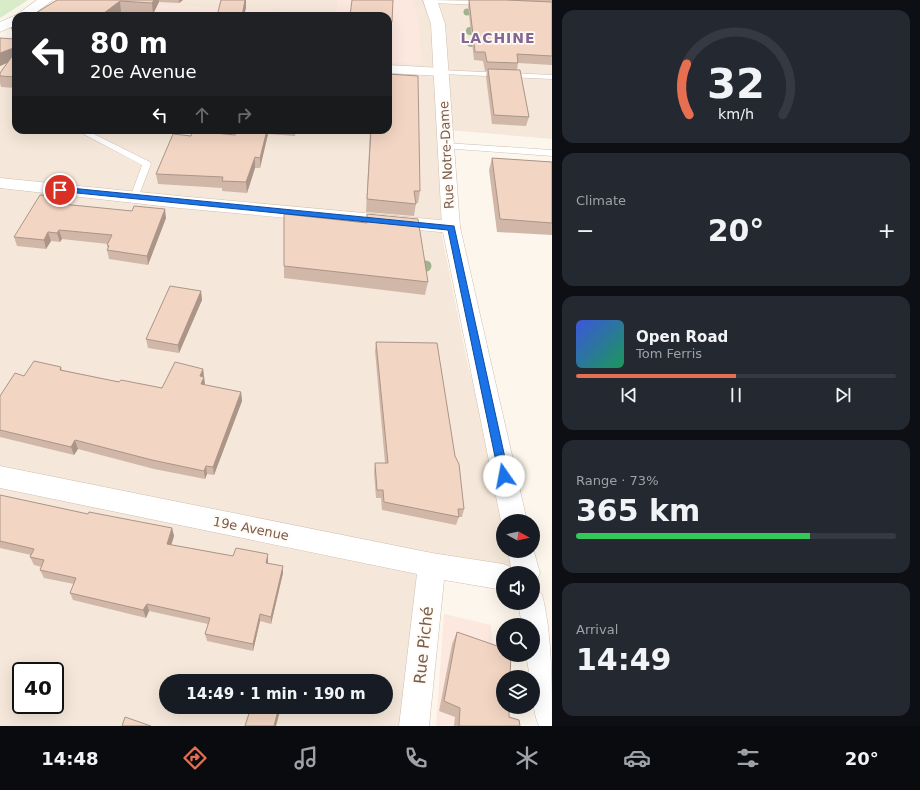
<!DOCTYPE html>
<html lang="en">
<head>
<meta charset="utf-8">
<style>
  :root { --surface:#171b24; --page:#242831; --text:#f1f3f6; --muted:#9ea1a6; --line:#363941; --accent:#e76f51 }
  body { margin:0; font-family:"DejaVu Sans",sans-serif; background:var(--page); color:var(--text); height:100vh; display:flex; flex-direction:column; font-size:15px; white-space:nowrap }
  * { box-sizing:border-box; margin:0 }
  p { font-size:13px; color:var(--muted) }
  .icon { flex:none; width:22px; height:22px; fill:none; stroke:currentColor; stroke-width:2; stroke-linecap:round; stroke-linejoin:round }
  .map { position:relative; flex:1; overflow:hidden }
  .panel { display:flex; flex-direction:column; gap:10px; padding:10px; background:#0d0f14; width:368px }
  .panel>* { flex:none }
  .hud { position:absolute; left:12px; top:12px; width:380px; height:122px; border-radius:12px; box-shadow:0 4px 16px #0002; background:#202124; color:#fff; overflow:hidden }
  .needle { width:26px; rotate:98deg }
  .buttons { position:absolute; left:496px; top:514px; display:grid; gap:8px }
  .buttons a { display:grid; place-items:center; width:44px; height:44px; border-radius:50%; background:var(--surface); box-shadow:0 4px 16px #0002; font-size:20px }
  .speed { position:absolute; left:12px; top:662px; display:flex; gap:8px; font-size:20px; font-weight:700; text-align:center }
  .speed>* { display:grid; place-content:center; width:52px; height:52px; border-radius:50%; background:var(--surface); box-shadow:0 4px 16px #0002; line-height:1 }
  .speed .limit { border:2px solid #111; border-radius:6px; background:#fff; color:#111 }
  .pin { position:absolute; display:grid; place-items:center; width:34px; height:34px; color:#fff; margin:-17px; border:2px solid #fff; border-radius:50%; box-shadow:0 1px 4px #0007 }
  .me { position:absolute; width:44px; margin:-22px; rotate:348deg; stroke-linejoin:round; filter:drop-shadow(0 0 3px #0008) }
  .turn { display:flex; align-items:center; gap:14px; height:84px; padding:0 12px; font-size:18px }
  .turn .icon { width:52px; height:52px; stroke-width:2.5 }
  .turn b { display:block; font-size:28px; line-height:34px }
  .lanes { display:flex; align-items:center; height:38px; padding:0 12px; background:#0003; justify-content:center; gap:20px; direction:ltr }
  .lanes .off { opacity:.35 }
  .big { font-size:30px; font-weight:600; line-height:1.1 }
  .panel .tile { flex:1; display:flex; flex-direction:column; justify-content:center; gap:6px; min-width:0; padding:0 14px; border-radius:12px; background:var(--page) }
  .panel .dial { align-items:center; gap:0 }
  .dial svg { height:104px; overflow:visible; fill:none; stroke:var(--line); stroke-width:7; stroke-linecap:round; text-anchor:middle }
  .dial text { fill:var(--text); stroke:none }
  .song { display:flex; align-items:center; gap:12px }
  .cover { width:48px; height:48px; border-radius:6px; background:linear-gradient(135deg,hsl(230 70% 55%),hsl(150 70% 35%)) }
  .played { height:4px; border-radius:2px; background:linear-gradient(90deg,var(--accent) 50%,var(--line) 50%) }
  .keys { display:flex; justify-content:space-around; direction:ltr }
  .heat { display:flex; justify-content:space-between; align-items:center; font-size:22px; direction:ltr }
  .charge { height:6px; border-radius:3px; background:linear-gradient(90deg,#34c759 73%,var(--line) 0) }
  .trip { position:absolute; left:159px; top:674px; width:234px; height:40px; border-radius:20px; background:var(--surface); box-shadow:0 4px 16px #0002; font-weight:600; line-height:40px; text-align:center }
  .tabs { display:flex; height:64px; justify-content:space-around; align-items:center; background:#090b0e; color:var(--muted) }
  .tabs .icon { width:28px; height:28px }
  .tabs .active { color:var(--accent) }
  .tabs b { font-size:18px; color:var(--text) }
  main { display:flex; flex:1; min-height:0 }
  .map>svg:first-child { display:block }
  .residential { fill:#f5e8da; fill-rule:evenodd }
  .commercial { fill:#fde8e0 }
  .green { fill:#d8ecc9 }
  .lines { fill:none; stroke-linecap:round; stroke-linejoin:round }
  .service-casing { stroke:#d1beb0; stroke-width:1 }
  .minor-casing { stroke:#d1beb0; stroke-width:1 }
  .tertiary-casing { stroke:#d1beb0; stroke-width:1 }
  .service { fill:#fff; fill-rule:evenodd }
  .minor { fill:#fff; fill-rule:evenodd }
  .tertiary { fill:#fff; fill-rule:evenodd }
  .tree { fill:#a0b28e }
  .wall { fill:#d1b7a8 }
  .shaded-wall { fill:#aa9588 }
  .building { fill:#f3d5c3; stroke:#aa9588 }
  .route { fill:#1a73e8; stroke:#114b97 }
  .labels { text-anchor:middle; stroke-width:3.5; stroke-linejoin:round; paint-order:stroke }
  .street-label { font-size:13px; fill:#7a5c4d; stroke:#fffaf3 }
  .far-district-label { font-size:14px; font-weight:bold; letter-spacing:1px; fill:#846695; stroke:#fffaf3 }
  .near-street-label { font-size:16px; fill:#7a5c4d; stroke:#fffaf3 }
</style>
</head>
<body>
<main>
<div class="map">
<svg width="552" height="726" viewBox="0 0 552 726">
  <rect width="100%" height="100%" fill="#fdf6ec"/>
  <path class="residential" d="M73 0H552V139L437 129 442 236 468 366 511 521H503V551H519L525 573H503L432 565 414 726H0V42L16 35V130H388V16H50ZM21 671H55V705H21ZM166 681H386V707H166Z"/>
  <path class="commercial" d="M338 0H413L419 25 421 62 416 64 388 62V16H53L78 1 336 14Z
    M444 614 491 625 501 726H436Z"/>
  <path class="green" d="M0 0H28L0 18Z"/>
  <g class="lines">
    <defs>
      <path id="service" d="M428 0 483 1 486 3 483 5 431 3Z
        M439 70 552 75V79L442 74 438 72Z
        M76 130H86L150 162 151 164 137 200H131L130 198 142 165Z
        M446 143 552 150V156L443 148 442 146Z"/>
      <path id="minor" d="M388 65 442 68 447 69 449 72 447 75 442 76 388 73Z
        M0 178 179 196 451 221 458 223 460 227 458 231 451 233 179 208 0 188Z
        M0 466 432 553 503 564 513 568 515 573H503V590L444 580 429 726H399L417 574 0 488Z"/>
      <path id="tertiary" d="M37 0H53L31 16H16V25L0 32V22L16 15Z
        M423 0H437L445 24 460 227 527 521H503V525L501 521 442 227 431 24Z
        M533 548 540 573 536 582 533 583V573H512L508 551H533Z
        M533 590 542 594C552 632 552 685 552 726H539C532 711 533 693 533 677H530L526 655H533V625H522L518 603H533Z"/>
    </defs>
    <use href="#service" class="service-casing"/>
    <use href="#minor" class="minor-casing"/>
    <use href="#tertiary" class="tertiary-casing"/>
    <use href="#service" class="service"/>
    <use href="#minor" class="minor"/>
    <use href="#tertiary" class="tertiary"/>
  </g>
  <g class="tree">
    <circle cx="467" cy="12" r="3.5"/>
    <circle cx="470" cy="31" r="4"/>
    <circle cx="471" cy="43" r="4"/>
    <circle cx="426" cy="266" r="5.5"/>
  </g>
  <path class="wall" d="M57 0H183L179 3 159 2 153 14 121 12 116 16H31Z
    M467 0H552V65L518 63 517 70 529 117 526 126 492 124 486 77 487 71H485L483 61 474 60 468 6 469 0Z
    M388 16 392 22 390 34 388 33Z
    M16 25V88L1 87 0 83V73L7 63 0 66 14 39 11 28Z
    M237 130H296L295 136 268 134 260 168H255L247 193 222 191V188L158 184 156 174 191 136 235 135Z
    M370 130H388L420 191 418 203H416L414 216 366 212Z
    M492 158 552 162V235L497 232 489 170Z
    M68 205 166 218 148 265 109 259 107 250 108 249 107 245 108 244 62 239 60 242 51 241 46 249 17 246 14 237Z
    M284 214 366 222 367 214 428 282 425 295 284 278Z
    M201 291 202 300 179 353 148 348 146 339Z
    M376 342 455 456 464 509 462 517H459L456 525 382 510 381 498H376L374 472 375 463H385L375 351Z
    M61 367 62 370 119 382 162 388 203 369 205 385 241 392 242 401 214 475 207 474 205 479 154 469 78 449 74 455 0 437V396L24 376Z
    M0 495 88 514 172 528 174 536 171 545 233 556 268 554V563L283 573 271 624 260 621 253 651 207 641 205 634 208 624 149 611 146 618 73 600 70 593 74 584 44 578 40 570 42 567 34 565 30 557 31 555 0 548Z
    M457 632 509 717 520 726H454L455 717 439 711 452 644Z"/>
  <path class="shaded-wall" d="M154 0H159V2L153 14 152 3Z
    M179 0H183L179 3Z
    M245 0H246V8L244 16H242Z
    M120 1 121 12 116 16H100Z
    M16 47V59L0 66V53Z
    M267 130H268V134L260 168V158Z
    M255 157V168L247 193 246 182Z
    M66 197 68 206 62 204Z
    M165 209 166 218 148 265 147 256Z
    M59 230 62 239 60 242 57 233Z
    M48 232 51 241 46 249 44 240Z
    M201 291 202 300 179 353 178 345Z
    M203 369 205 385 202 393 200 376Z
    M241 392 242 401 214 475 213 467Z
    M75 440 78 449 74 455 71 447Z
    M206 466 207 474 205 479 204 471Z
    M172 528 174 536 169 552 167 544Z
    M268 554V562L266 570V563Z
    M283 566V573L271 624V617Z
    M147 604 149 611 146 618 143 610Z
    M260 614V621L253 651V644Z
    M279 707H281L276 726H274Z"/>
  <path class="building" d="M57 0H154L152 3 120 1 100 16H31Z
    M221 0H245L242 16H217Z
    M352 0H393L392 22H388V16H350Z
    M469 0H506L552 2V56L517 54 518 63 487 62 485 52H475Z
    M16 25V47L0 53V38L14 39 15 30 11 28Z
    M16 51V77L0 76V73Z
    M488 69 520 70 529 117 494 115Z
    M388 74 418 76 420 191H414L416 204 367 199 371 130H388Z
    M237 130H267L260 158 255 157 246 182 222 181 223 177 156 174 173 134 191 136 193 131 235 135Z
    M492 158 552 162V223L500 219Z
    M40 195 66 197 62 204 132 211 134 206 165 209 147 256 107 250 109 246 107 245 112 235 59 230 57 233 48 232 44 240 14 237Z
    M284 214 367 223V214L418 219 428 282 284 266Z
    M170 286 201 291 178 345 146 339Z
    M376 342 437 343 455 456 459 464 464 509H458L459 517 384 502 383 490H377L375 463H388Z
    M34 361 61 367 60 370 119 382 121 380 162 388 175 362 203 369 200 376 204 377 201 384 241 392 213 467 206 466 204 471 152 460 75 440 71 447 0 430V396L15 373 24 376Z
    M0 495 88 514 89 512 172 528 167 544 233 556 236 548 268 554 266 563 283 566 271 617 260 614 253 644 205 634 210 618 147 604 143 610 70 593 76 578 40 570 44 560 30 557 34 549 0 541Z
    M457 632 503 648V655H511L510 677H503V707H509V717L519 720 520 726H459L460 708 444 701Z
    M251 707H279L274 726H245Z
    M125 717 151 726H122Z"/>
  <path class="route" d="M60 187 454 226 509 476 508 479H501L499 476 448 230 57 191 56 190Z"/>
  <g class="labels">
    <g class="street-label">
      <text transform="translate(446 155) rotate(-93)" y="5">Rue Notre-Dame</text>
      <text transform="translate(251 528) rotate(11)" y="5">19e Avenue</text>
    </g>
    <g class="far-district-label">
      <text x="498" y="43">LACHINE</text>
    </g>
    <g class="near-street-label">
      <text transform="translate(423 645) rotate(-84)" y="6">Rue Piché</text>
    </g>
  </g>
</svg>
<div class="buttons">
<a><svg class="needle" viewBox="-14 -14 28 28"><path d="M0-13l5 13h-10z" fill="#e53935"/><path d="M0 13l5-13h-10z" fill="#9ea1a6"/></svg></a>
<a><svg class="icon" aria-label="sound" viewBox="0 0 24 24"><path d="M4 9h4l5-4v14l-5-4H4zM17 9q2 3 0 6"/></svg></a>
<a><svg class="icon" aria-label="search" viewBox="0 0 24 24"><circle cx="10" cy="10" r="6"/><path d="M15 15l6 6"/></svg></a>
<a><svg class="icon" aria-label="layers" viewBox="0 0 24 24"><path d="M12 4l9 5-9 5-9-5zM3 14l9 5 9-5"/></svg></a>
</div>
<div class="speed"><div class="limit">40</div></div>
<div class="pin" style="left:60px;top:190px;background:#d93025"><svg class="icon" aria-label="arrive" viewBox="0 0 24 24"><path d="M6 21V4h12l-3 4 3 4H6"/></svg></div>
<svg class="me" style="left:504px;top:476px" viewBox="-20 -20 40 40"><circle r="19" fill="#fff"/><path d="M0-13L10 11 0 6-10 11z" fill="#1a73e8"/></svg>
<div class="trip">14:49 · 1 min · 190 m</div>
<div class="hud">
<div class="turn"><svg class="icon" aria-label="left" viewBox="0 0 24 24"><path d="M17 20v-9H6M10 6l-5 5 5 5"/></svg><div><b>80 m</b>20e Avenue</div></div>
<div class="lanes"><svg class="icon" aria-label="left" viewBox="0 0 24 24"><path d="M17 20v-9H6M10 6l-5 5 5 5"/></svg><svg class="icon off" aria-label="ahead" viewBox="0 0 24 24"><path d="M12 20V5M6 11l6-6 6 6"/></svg><svg class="icon off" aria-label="right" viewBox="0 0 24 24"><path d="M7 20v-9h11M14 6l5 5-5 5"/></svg></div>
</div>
</div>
<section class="panel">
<div class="tile dial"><svg viewBox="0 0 100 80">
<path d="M14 69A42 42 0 1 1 86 69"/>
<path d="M14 69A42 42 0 0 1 12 30" stroke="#e76f51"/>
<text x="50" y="56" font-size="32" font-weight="700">32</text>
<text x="50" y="72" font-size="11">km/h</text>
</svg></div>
<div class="tile"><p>Climate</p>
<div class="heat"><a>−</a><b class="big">20°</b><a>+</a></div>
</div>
<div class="tile">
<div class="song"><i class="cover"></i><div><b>Open Road</b><p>Tom Ferris</p></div></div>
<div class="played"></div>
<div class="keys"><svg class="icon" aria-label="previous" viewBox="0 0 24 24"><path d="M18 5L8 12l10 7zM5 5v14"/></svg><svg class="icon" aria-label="pause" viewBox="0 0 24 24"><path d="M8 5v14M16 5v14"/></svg><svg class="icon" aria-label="next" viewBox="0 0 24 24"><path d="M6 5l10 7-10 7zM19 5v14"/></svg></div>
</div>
<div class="tile"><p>Range · 73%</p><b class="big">365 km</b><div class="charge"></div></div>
<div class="tile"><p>Arrival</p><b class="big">14:49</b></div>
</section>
</main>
<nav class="tabs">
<b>14:48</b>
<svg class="icon active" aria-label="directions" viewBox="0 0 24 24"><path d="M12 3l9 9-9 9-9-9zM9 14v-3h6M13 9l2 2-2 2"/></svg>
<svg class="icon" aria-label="music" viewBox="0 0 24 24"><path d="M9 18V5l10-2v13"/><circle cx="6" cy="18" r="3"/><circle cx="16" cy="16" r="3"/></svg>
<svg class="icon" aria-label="phone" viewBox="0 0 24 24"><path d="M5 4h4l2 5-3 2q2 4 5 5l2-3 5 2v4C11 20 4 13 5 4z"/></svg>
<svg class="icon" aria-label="climate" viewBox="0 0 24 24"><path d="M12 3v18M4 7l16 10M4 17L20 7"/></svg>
<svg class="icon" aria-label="car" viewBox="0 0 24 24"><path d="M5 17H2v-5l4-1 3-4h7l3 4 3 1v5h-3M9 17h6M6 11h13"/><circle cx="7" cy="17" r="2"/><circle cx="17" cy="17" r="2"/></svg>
<svg class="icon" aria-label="filters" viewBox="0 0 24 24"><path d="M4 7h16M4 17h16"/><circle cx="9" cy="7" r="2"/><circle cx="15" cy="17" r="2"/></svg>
<b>20°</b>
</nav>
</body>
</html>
